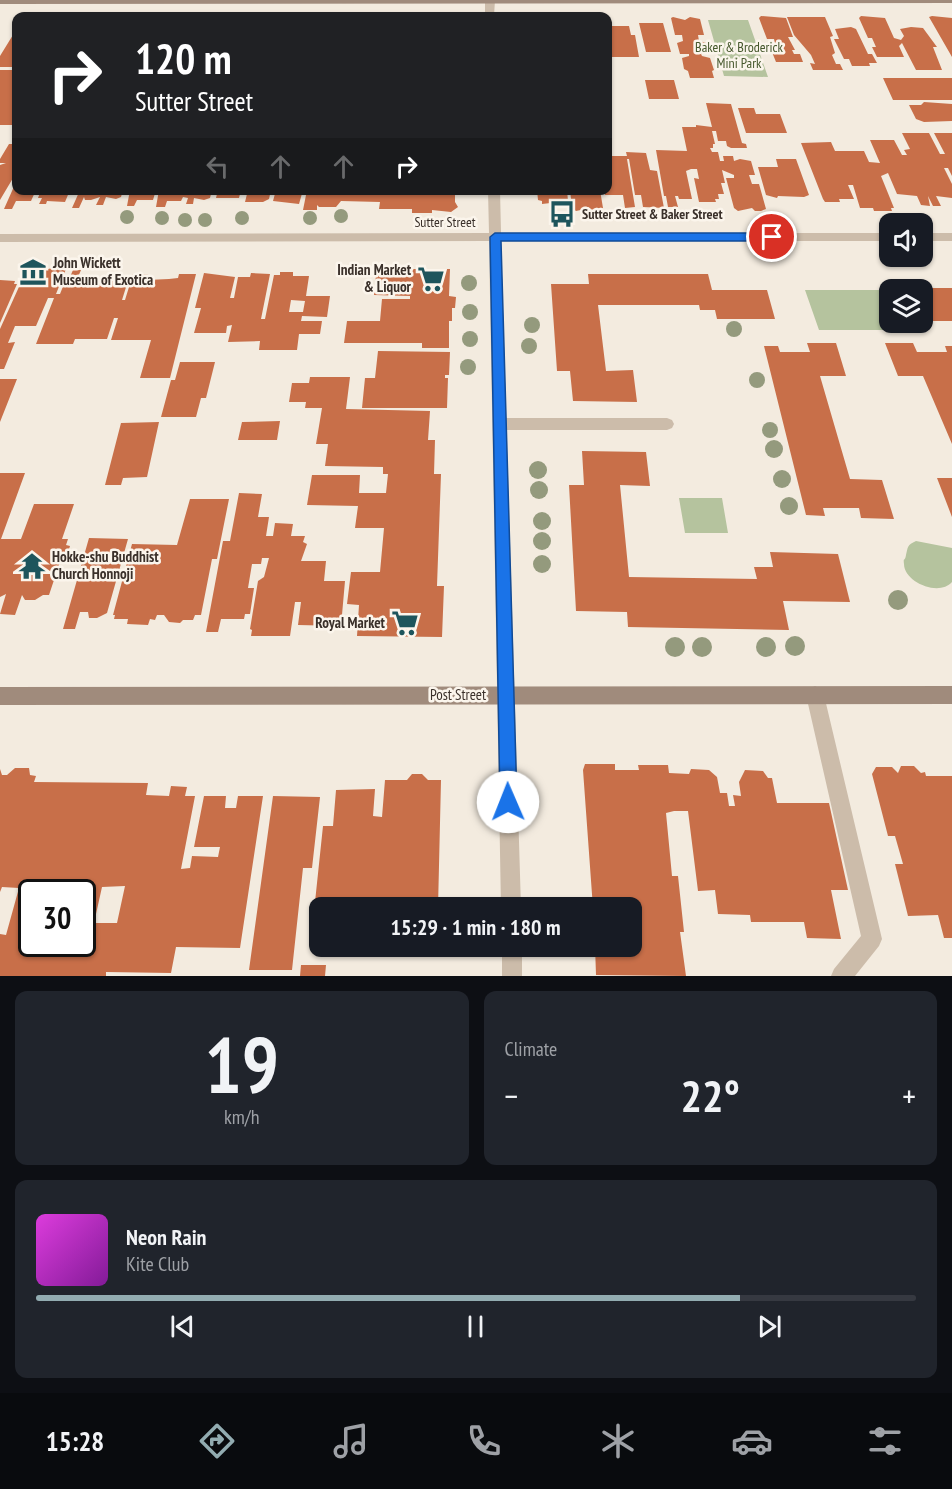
<!DOCTYPE html>
<html lang="en">
<head>
<meta charset="utf-8">
<style>
  :root { --surface:#171b24; --page:#20242c; --text:#f1f3f6; --muted:#9ea1a6; --line:#363941; --accent:#92acb1 }
  body { margin:0; font-family:"PT Sans Narrow",sans-serif; background:var(--page); color:var(--text); height:100vh; display:flex; flex-direction:column; font-size:22px; white-space:nowrap }
  * { box-sizing:border-box; margin:0 }
  p { font-size:20px; color:var(--muted) }
  .icon { flex:none; width:33px; height:33px; fill:none; stroke:currentColor; stroke-width:2; stroke-linecap:round; stroke-linejoin:round }
  .map { position:relative; height:976px; overflow:hidden }
  .details { display:flex; flex-direction:column; gap:15px; padding:15px; background:#0d0f14; flex:1 }
  .details>* { flex:none }
  .hud { position:absolute; left:12px; top:12px; width:600px; height:183px; border-radius:12px; box-shadow:0 2px 4px #0004; background:#202124; color:#fff; overflow:hidden }
  .controls { position:absolute; left:879px; top:213px; display:grid; gap:12px }
  .controls a { display:grid; place-items:center; width:54px; height:54px; border-radius:12px; background:var(--surface); box-shadow:0 2px 4px #0004; font-size:30px }
  .speed { position:absolute; left:18px; top:879px; display:flex; gap:12px; font-size:30px; font-weight:700; text-align:center }
  .speed>* { display:grid; place-content:center; width:78px; height:78px; border-radius:50%; background:var(--surface); box-shadow:0 2px 4px #0004; line-height:1 }
  .speed .limit { border:3px solid #111; border-radius:9px; background:#fff; color:#111 }
  .pin { position:absolute; display:grid; place-items:center; width:51px; height:51px; color:#fff; margin:-26px; border:3px solid #fff; border-radius:50%; box-shadow:0 2px 6px #0007 }
  .me { position:absolute; width:66px; margin:-33px; rotate:359deg; stroke-linejoin:round; filter:drop-shadow(0 0 4px #0008) }
  .turn { display:flex; align-items:center; gap:21px; height:126px; padding:0 24px; font-size:27px }
  .turn .icon { width:78px; height:78px; stroke-width:2.5 }
  .turn b { display:block; font-size:42px; line-height:51px }
  .lanes { display:flex; align-items:center; height:57px; padding:0 24px; background:#0003; justify-content:center; gap:30px; direction:ltr }
  .lanes .off { opacity:.35 }
  .big { font-size:45px; font-weight:600; line-height:1.1 }
  .details .card { flex:1; display:flex; flex-direction:column; justify-content:center; gap:9px; min-width:0; padding:0 21px; border-radius:12px; background:var(--page) }
  .details .dial { align-items:center; gap:0 }
  .dial b { font-size:78px; line-height:1 }
  .song { display:flex; align-items:center; gap:18px }
  .cover { width:72px; height:72px; border-radius:9px; background:linear-gradient(135deg,hsl(300 70% 55%),hsl(290 70% 35%)) }
  .played { height:6px; border-radius:3px; background:linear-gradient(90deg,var(--accent) 80%,var(--line) 80%) }
  .keys { display:flex; justify-content:space-around; direction:ltr }
  .heat { display:flex; justify-content:space-between; align-items:center; font-size:33px; direction:ltr }
  .details .tiles { flex:1; display:grid; gap:15px; grid-template-columns:1fr 1fr }
  .card:last-child { grid-column:span 2 }
  .trip { position:absolute; left:309px; top:897px; width:333px; height:60px; border-radius:12px; background:var(--surface); box-shadow:0 2px 4px #0004; font-weight:600; line-height:60px; text-align:center }
  .tab-bar { display:flex; height:96px; justify-content:space-around; align-items:center; background:#090b0e; color:var(--muted) }
  .tab-bar .icon { width:42px; height:42px }
  .tab-bar .current { color:var(--accent) }
  .tab-bar b { font-size:27px; color:var(--text) }
  .map>svg:first-child { display:block }
  .green { fill:#b5c39e }
  .building { fill:#c86f49; fill-rule:evenodd }
  .lines { fill:none; stroke-linecap:round; stroke-linejoin:round }
  .lane { fill:#ccbcaa; fill-rule:evenodd }
  .street { fill:#ccbcaa; fill-rule:evenodd }
  .secondary { fill:#a08b7c; fill-rule:evenodd }
  .tree { fill:#949a7d }
  .route { fill:#1a73e8; stroke:#114b97; stroke-width:1.5 }
  .labels { text-anchor:middle; stroke-width:5; stroke-linejoin:round; paint-order:stroke }
  .far-park-label { font-size:14px; fill:#46582d; stroke:#fbf5ec }
  .far-poi-label { font-size:14px; font-weight:bold; fill:#3a302a; stroke:#fbf5ec; text-anchor:start }
  .far-street-label { font-size:14px; fill:#3a302a; stroke:#fbf5ec }
  .poi-label { font-size:15px; font-weight:bold; fill:#3a302a; stroke:#fbf5ec; text-anchor:start }
  .street-label { font-size:15px; fill:#3a302a; stroke:#fbf5ec }
</style>
</head>
<body>
<div class="map">
<svg width="952" height="976" viewBox="0 0 952 976">
  <rect width="100%" height="100%" fill="#f3ebdf"/>
  <path class="green" d="M708 20H748L768 77 724 76Z
    M805 290H879L889 316 890 322 892 323 895 330H819Z
    M679 498H722L728 533H685Z
    M916 541 952 548V582C939 597 904 582 904 564 903 557 905 562 906 555 908 547 907 545 916 541Z"/>
  <path class="building" d="M761 16 786 18 793 37H788L795 50H792L794 54H800L803 62H776L770 47H774L772 43H775L774 39H767L759 18Z
    M861 16 885 18 894 38 901 40 904 36 900 29 911 27 923 28 937 47H933L942 70H916L902 43 899 46 904 57H877L872 47H876L872 38H868L859 18Z
    M932 16 952 18V57L929 17Z
    M673 17 685 20 690 17 700 19 704 35H698L699 41 707 43 710 53 701 54 702 56 710 58 714 70 712 71 714 78H690L688 71 684 69 682 58 689 56V54H680L677 43 683 41 682 35H675L671 18Z
    M787 17H825L833 36 830 37 835 53 832 55 836 64H840L843 70H813L810 63 815 64 811 55 794 35Z
    M639 23H663L671 52H646Z
    M609 26H629L631 35H635L639 57H612L611 53 608 56V48L611 49Z
    M851 27 856 29 868 54H872L877 63H869L870 66H852L849 59H844L834 39H839L835 29Z
    M16 30V67H0V56Z
    M0 70H16L13 78H16V125H0Z
    M883 78H952V100H893Z
    M645 80H674L679 99H649Z
    M924 102 952 104V121L924 122 916 119 909 105H921Z
    M706 103 731 104 742 143 746 144 747 148H731L727 146 726 141H718L716 131H712L715 144H713V148H710L712 152H718L720 161H724L723 156H733L734 161 740 159 751 161 755 175H749L752 184H759L766 209 761 211H755L752 208 738 211 734 208 726 178H734V175L722 170 725 183H721L724 194H718L719 199H715L716 202H699L694 178 699 179 697 169H691L686 171 692 199H679L678 196H675L678 207H668L666 196H664L656 150 687 151 682 127H696V125L712 127Z
    M738 108H754L756 114H780L787 133H746Z
    M902 133H929L940 154H945L934 133H952V176L948 168H944L952 184V198L936 196 941 206H933L928 196 930 206 921 205 917 196 897 194 888 173 881 176 894 208H891L892 211H874L873 208H860L853 185H848L854 199H839L840 202H825L823 199 801 143 831 142 835 151H864L869 162 880 163 870 140H894L902 155H907L904 150 910 149Z
    M9 144H16V158L13 165H16V173L0 200V165L6 163H0V159Z
    M626 152 646 153 650 170 657 171 664 208 643 207 641 195H635L629 159H627L635 207 625 208 623 195H605V190H608V156H627Z
    M776 159H796L809 195 804 197 778 196 777 198 766 195 758 167H778Z
    M16 182V190H36L31 201H16L12 209H4Z
    M41 190H70L65 202 47 201 46 204H39L42 198H38Z
    M80 190H123L121 197 116 199 106 197 103 205H96L100 197 91 200H85L84 197 79 208H72Z
    M130 190H156L153 200H137L134 206H127Z
    M159 190H212L210 198 204 200 194 198 193 204H186L188 198 183 197 181 201H167L165 207H156Z
    M218 190H241L239 198H216Z
    M248 190H271L269 199 263 202H245Z
    M276 190H303L299 204 273 201Z
    M307 190H455V202L458 207 451 212 432 210V213H412V209H379L380 202 341 201 336 207H319L317 205V210H303Z
    M537 190H567L568 201 542 204V201L538 200Z
    M570 190H600L603 208 599 210 593 211 590 208 576 211 572 208Z
    M35 266 48 269 61 266 66 269 56 294H60L64 284H67L73 270H81L75 284 79 280H97L95 284H98L102 280H113L115 283 127 284 122 300H125L133 274 149 275 147 280 169 279 178 278 179 274H196L170 378H140L151 340H111L118 318H114L107 339H75L73 344H36L54 298H48L36 326H15L8 343 15 342 4 369H0V329L27 269Z
    M398 269H450L449 296 456 297 455 308H452V321H449V348H422V343H344L347 321H380L382 299H410V296L374 295 376 275H397Z
    M280 272H293V276H309L306 296H330L327 317 302 316 301 321H322L320 334H299L297 350H259L260 341 228 342 232 325 227 326 226 333H194L201 308H195L204 273 235 277 230 298H234L238 277H250L251 273 270 274 261 319H265L274 275H280ZM291 300 305 301 303 312H289Z
    M588 274H708L712 290H767L775 319H717L715 310H700L699 305H598L606 371 633 370 637 402 573 401 570 371H557L551 284H589Z
    M0 280 15 281 14 284H17L0 323Z
    M922 288H952V321H931L922 302Z
    M807 343H836L846 376H820L850 479 882 480 894 519 861 518 859 508H823L825 516 806 515 764 346H778L780 352H810Z
    M885 343H913L917 352H947L945 346H952V444L923 376H898Z
    M378 351 450 352 449 375H445V378H448L447 408H362L365 378H375Z
    M180 362H215L206 398H201L196 417H161L171 380H175Z
    M310 377H350L346 409 430 411 428 440H435L434 474H441L437 586H444L442 637 357 636 359 605 347 604 351 572H380L384 528H355L358 506 307 505 312 475H360L359 493H386L388 474H383V467L325 466 328 444H316L322 408H305L306 402H289L292 383H309Z
    M0 379H17L0 422Z
    M280 421 277 440H238L242 422Z
    M159 422 147 477 123 478 121 485H105L121 423Z
    M582 451 646 452 650 486 620 485 629 577 757 579 754 567H773L770 552 838 554 850 602 783 601 789 630 628 627 627 612 576 611 569 485H584Z
    M0 473H25L1 539H21L34 504H74L62 539H68L66 545 70 546 67 556 61 559 49 595H43L35 600H25L22 595 15 615 0 614 6 594 0 597Z
    M937 478H952V517Z
    M239 493 262 494 258 517H269L266 536H273L275 523 293 524 291 536H305L303 542 307 544 301 561H326L324 581H345L341 626 298 625 301 602H295L290 636H251L252 630 250 629 258 581 264 577 269 558H262L261 564H252L248 588H254L250 614H245L244 619H221L218 632H206L223 541H230Z
    M190 499H229L217 559H212L201 615H195L193 620H183L180 623 169 622 164 615H157L155 620 150 619 148 625 127 624 128 619H114L115 615H113L132 544 177 545Z
    M89 538 128 539 107 613 97 618H89L88 612H80L75 629H63Z
    M585 764H615V770H639L638 765H668L669 773 689 774 691 769 709 770 717 777 720 793H727L729 806H735L733 795 741 796 739 782 745 770 763 771 768 778H772L777 803H829L848 890H831L841 939 807 938 804 922H751L750 915 718 914 715 890 698 891 688 811H674L666 813 672 876H678L684 932H680L686 976 596 975 595 946H632V908H593L583 770Z
    M901 766H914L921 773 925 772 926 776H952V938H944L938 915 908 916 895 864H903L895 836H888L872 774 876 767H892L898 773Z
    M15 768H29L30 775 36 776 34 782 148 783 146 795 169 796 171 786 187 787 185 796H195L181 869 190 868 192 856 218 857 220 847H194L204 796H226L225 808H236L238 796H263L240 948 176 947 171 973 106 972V976H0V934L6 935 19 888 2 887 0 892V769L2 775H7ZM125 886 117 923H94L102 887ZM43 887H80L79 892H82V944H32V892H41Z
    M412 774H422L428 780H441L438 908H320V921H313L323 826H333L336 790 375 789 373 816 382 817 385 780H407Z
    M273 796 320 797 312 868H303L292 970H249Z
    M374 946H433V957H373Z
    M301 965H326L325 976H300Z"/>
  <g class="lines">
    <path class="lane" d="M500 418H667L672 420 674 424 672 428 667 430H500L495 428 493 424 495 420Z
      M815 686 821 689 824 695 882 939 879 946 855 976H831L834 969 861 936 806 695 809 689Z"/>
    <path class="street" d="M485 0H495L494 16H485Z
      M488 190H500L501 233H890V241H501L521 908H501L489 241 0 242V234L489 233Z
      M922 233H952V241H922Z
      M502 946H522V976H502Z"/>
    <path class="secondary" d="M0 0H952V3L0 4Z
      M952 686V704L0 705V687Z"/>
  </g>
  <g class="tree">
    <circle cx="341" cy="216" r="7"/>
    <circle cx="127" cy="217" r="7"/>
    <circle cx="162" cy="218" r="7"/>
    <circle cx="242" cy="218" r="7"/>
    <circle cx="310" cy="218" r="7"/>
    <circle cx="185" cy="220" r="7"/>
    <circle cx="205" cy="220" r="7"/>
    <circle cx="469" cy="283" r="8"/>
    <circle cx="470" cy="312" r="8"/>
    <circle cx="532" cy="325" r="8"/>
    <circle cx="734" cy="329" r="8"/>
    <circle cx="470" cy="339" r="8"/>
    <circle cx="529" cy="346" r="8"/>
    <circle cx="468" cy="367" r="8"/>
    <circle cx="757" cy="380" r="8"/>
    <circle cx="770" cy="430" r="8"/>
    <circle cx="774" cy="449" r="9"/>
    <circle cx="538" cy="470" r="9"/>
    <circle cx="782" cy="479" r="9"/>
    <circle cx="539" cy="490" r="9"/>
    <circle cx="789" cy="506" r="9"/>
    <circle cx="542" cy="521" r="9"/>
    <circle cx="542" cy="541" r="9"/>
    <circle cx="542" cy="564" r="9"/>
    <circle cx="898" cy="600" r="10"/>
    <circle cx="795" cy="646" r="10"/>
    <circle cx="675" cy="647" r="10"/>
    <circle cx="702" cy="647" r="10"/>
    <circle cx="766" cy="647" r="10"/>
  </g>
  <path class="route" d="M495 233H772L778 237 772 241H501L517 802 515 809 508 811 502 809 500 802 490 237Z"/>
  <defs>
    <symbol id="bus-bare" viewBox="-9 -9 18 18"><path d="M-5-6H5V4H4V6H2V4H-2V6H-4V4H-5ZM-3.5-4V0h7V-4ZM-3.5 1.2v1.5H-2V1.2ZM2 1.2v1.5H3.5V1.2Z" fill="#1e555c" stroke="#fbf5ec" stroke-width="2.5" paint-order="stroke"/></symbol>
    <symbol id="museum-bare" viewBox="-9 -9 18 18"><path d="M0-6L6-3V-2H-6V-3ZM-5-1h2V3h-2ZM-1-1h2V3h-2ZM3-1h2V3H3ZM-6 4H6V6H-6Z" fill="#1e555c" stroke="#fbf5ec" stroke-width="2.5" paint-order="stroke"/></symbol>
    <symbol id="supermarket-bare" viewBox="-9 -9 18 18"><path d="M-6-5.5h2.5l.6 2H6L4.5 2H-2.5L-4.4-4H-6ZM-1.5 3.2a1.3 1.3 0 1 0 .1 0ZM3 3.2a1.3 1.3 0 1 0 .1 0Z" fill="#1e555c" stroke="#fbf5ec" stroke-width="2.5" paint-order="stroke"/></symbol>
    <symbol id="temple-bare" viewBox="-9 -9 18 18"><path d="M0-6L5-2H3V0L6.5 2.5H4V6H1.5V3h-3V6H-4V2.5H-6.5L-3 0V-2H-5Z" fill="#1e555c" stroke="#fbf5ec" stroke-width="2.5" paint-order="stroke"/></symbol>
  </defs>
  <g fill-rule="evenodd">
    <use href="#bus-bare" x="543" y="195" width="38" height="38"/>
    <use href="#museum-bare" x="14" y="253" width="38" height="38"/>
    <use href="#supermarket-bare" x="412" y="260" width="38" height="38"/>
    <use href="#temple-bare" x="13" y="547" width="38" height="38"/>
    <use href="#supermarket-bare" x="386" y="604" width="38" height="38"/>
  </g>
  <g class="labels">
    <g class="far-park-label">
      <text x="739" y="52">Baker &amp; Broderick<tspan x="739" dy="16">Mini Park</tspan></text>
    </g>
    <g class="far-poi-label">
      <text x="582" y="219">Sutter Street &amp; Baker Street</text>
    </g>
    <g class="far-street-label">
      <text x="445" y="227">Sutter Street</text>
    </g>
    <g class="poi-label">
      <text x="53" y="268">John Wickett<tspan x="53" dy="17">Museum of Exotica</tspan></text>
      <text x="411" y="275" text-anchor="end">Indian Market<tspan x="411" dy="17">&amp; Liquor</tspan></text>
      <text x="52" y="562">Hokke-shu Buddhist<tspan x="52" dy="17">Church Honnoji</tspan></text>
      <text x="385" y="628" text-anchor="end">Royal Market</text>
    </g>
    <g class="street-label">
      <text x="458" y="700">Post Street</text>
    </g>
  </g>
</svg>
<div class="controls">
<a><svg class="icon" aria-label="sound" viewBox="0 0 24 24"><path d="M4 9h4l5-4v14l-5-4H4zM17 9q2 3 0 6"/></svg></a>
<a><svg class="icon" aria-label="layers" viewBox="0 0 24 24"><path d="M12 4l9 5-9 5-9-5zM3 14l9 5 9-5"/></svg></a>
</div>
<div class="speed"><div class="limit">30</div></div>
<div class="pin" style="left:772px;top:237px;background:#d93025"><svg class="icon" aria-label="arrive" viewBox="0 0 24 24"><path d="M6 21V4h12l-3 4 3 4H6"/></svg></div>
<svg class="me" style="left:508px;top:802px" viewBox="-20 -20 40 40"><circle r="19" fill="#fff"/><path d="M0-13L10 11 0 6-10 11z" fill="#1a73e8"/></svg>
<div class="trip">15:29 · 1 min · 180 m</div>
<div class="hud">
<div class="turn"><svg class="icon" aria-label="right" viewBox="0 0 24 24"><path d="M7 20v-9h11M14 6l5 5-5 5"/></svg><div><b>120 m</b>Sutter Street</div></div>
<div class="lanes"><svg class="icon off" aria-label="left" viewBox="0 0 24 24"><path d="M17 20v-9H6M10 6l-5 5 5 5"/></svg><svg class="icon off" aria-label="ahead" viewBox="0 0 24 24"><path d="M12 20V5M6 11l6-6 6 6"/></svg><svg class="icon off" aria-label="ahead" viewBox="0 0 24 24"><path d="M12 20V5M6 11l6-6 6 6"/></svg><svg class="icon" aria-label="right" viewBox="0 0 24 24"><path d="M7 20v-9h11M14 6l5 5-5 5"/></svg></div>
</div>
</div>
<section class="details">
<div class="tiles">
<div class="card dial"><b>19</b><p>km/h</p></div>
<div class="card"><p>Climate</p>
<div class="heat"><a>−</a><b class="big">22°</b><a>+</a></div>
</div>
<div class="card">
<div class="song"><i class="cover"></i><div><b>Neon Rain</b><p>Kite Club</p></div></div>
<div class="played"></div>
<div class="keys"><svg class="icon" aria-label="previous" viewBox="0 0 24 24"><path d="M18 5L8 12l10 7zM5 5v14"/></svg><svg class="icon" aria-label="pause" viewBox="0 0 24 24"><path d="M8 5v14M16 5v14"/></svg><svg class="icon" aria-label="next" viewBox="0 0 24 24"><path d="M6 5l10 7-10 7zM19 5v14"/></svg></div>
</div>
</div>
</section>
<nav class="tab-bar">
<b>15:28</b>
<svg class="icon current" aria-label="directions" viewBox="0 0 24 24"><path d="M12 3l9 9-9 9-9-9zM9 14v-3h6M13 9l2 2-2 2"/></svg>
<svg class="icon" aria-label="music" viewBox="0 0 24 24"><path d="M9 18V5l10-2v13"/><circle cx="6" cy="18" r="3"/><circle cx="16" cy="16" r="3"/></svg>
<svg class="icon" aria-label="phone" viewBox="0 0 24 24"><path d="M5 4h4l2 5-3 2q2 4 5 5l2-3 5 2v4C11 20 4 13 5 4z"/></svg>
<svg class="icon" aria-label="climate" viewBox="0 0 24 24"><path d="M12 3v18M4 7l16 10M4 17L20 7"/></svg>
<svg class="icon" aria-label="car" viewBox="0 0 24 24"><path d="M5 17H2v-5l4-1 3-4h7l3 4 3 1v5h-3M9 17h6M6 11h13"/><circle cx="7" cy="17" r="2"/><circle cx="17" cy="17" r="2"/></svg>
<svg class="icon" aria-label="filters" viewBox="0 0 24 24"><path d="M4 7h16M4 17h16"/><circle cx="9" cy="7" r="2"/><circle cx="15" cy="17" r="2"/></svg>
</nav>
</body>
</html>
